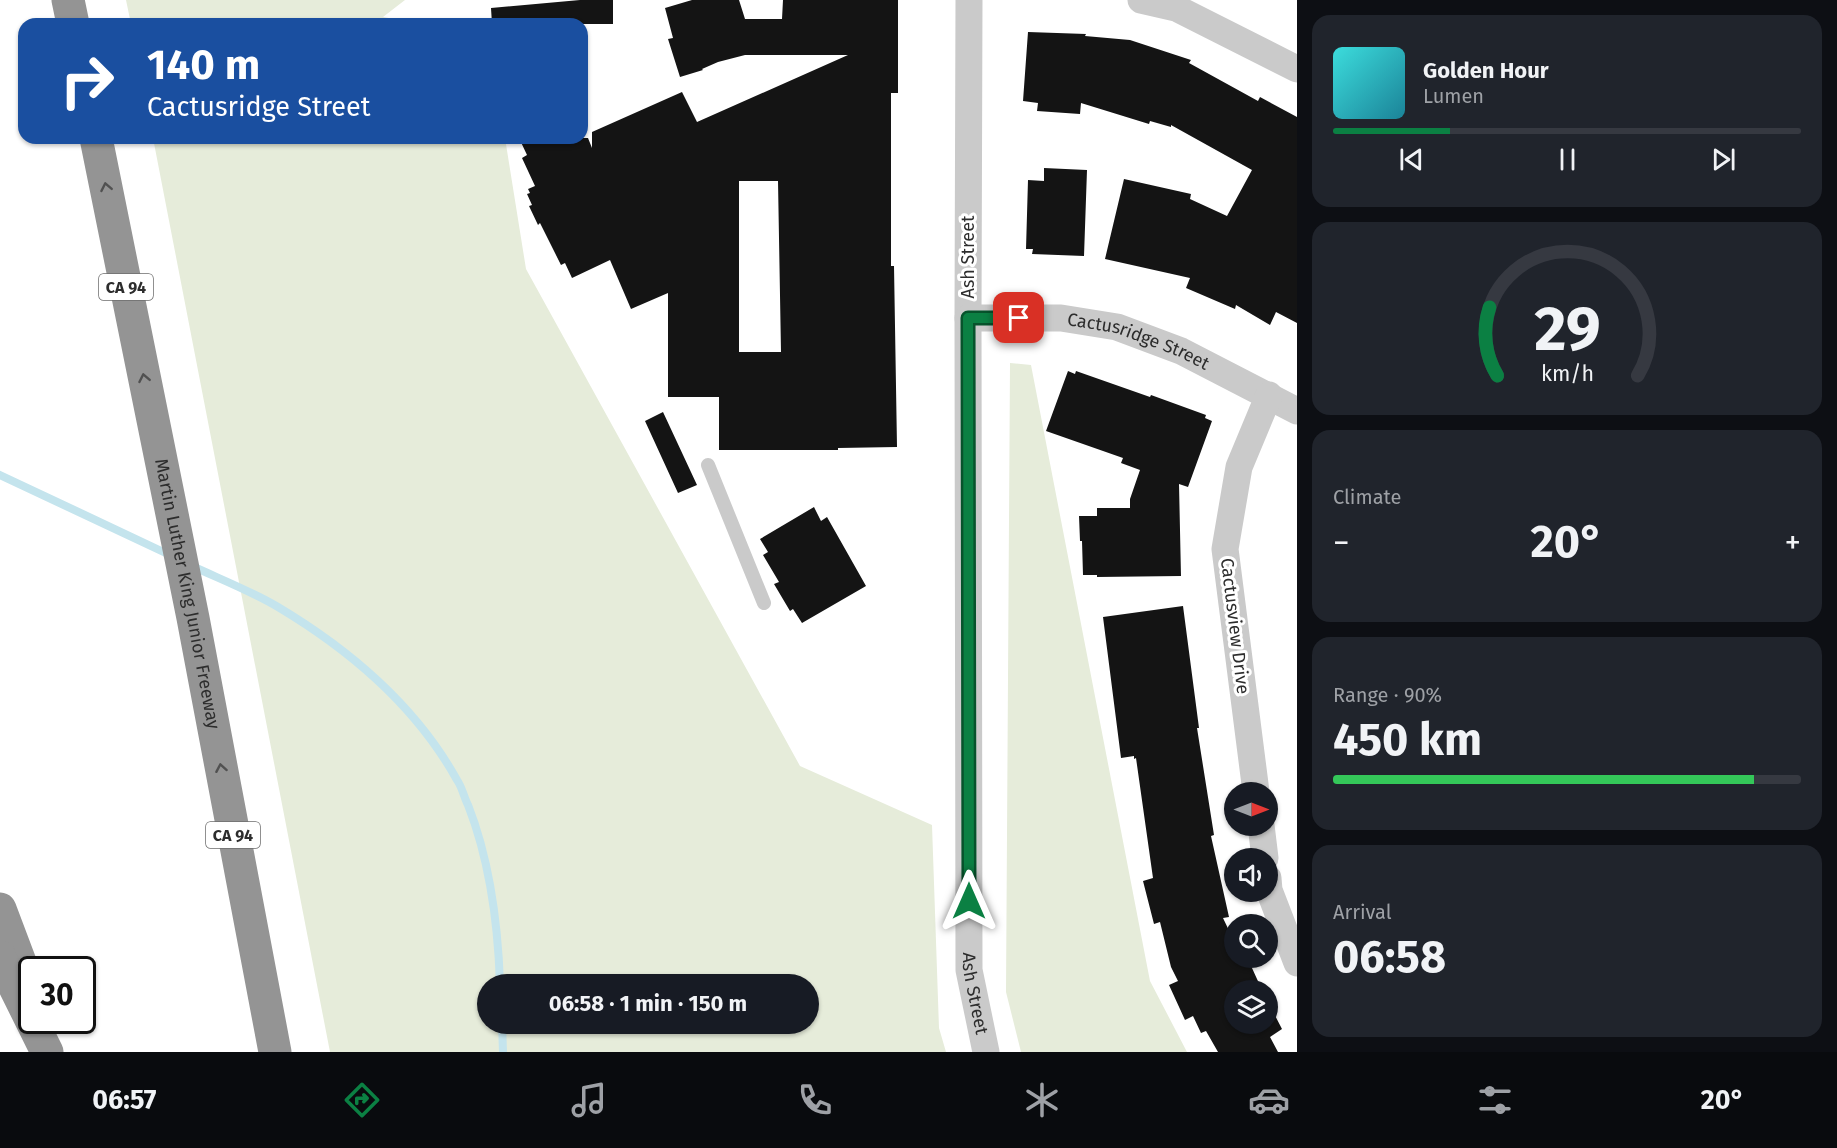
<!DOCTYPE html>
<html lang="en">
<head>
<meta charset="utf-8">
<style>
  :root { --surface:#171b24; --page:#20242c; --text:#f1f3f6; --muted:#9ea1a6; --line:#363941; --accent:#0b8043 }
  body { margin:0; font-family:"Fira Sans",sans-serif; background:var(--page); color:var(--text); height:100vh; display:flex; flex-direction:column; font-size:22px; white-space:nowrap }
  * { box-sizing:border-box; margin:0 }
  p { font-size:20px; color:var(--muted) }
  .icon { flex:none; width:33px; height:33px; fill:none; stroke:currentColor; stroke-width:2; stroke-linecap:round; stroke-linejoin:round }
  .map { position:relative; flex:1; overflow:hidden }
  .side { display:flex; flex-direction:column; gap:15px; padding:15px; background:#0d0f14; width:540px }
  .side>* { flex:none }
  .top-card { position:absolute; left:18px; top:18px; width:570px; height:126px; border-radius:18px; box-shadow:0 2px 4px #0004; background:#1a4fa0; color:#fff; overflow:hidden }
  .needle { width:39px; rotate:90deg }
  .fabs { position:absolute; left:1224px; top:782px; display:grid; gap:12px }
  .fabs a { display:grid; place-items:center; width:54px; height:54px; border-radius:50%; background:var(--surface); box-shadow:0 2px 4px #0004; font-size:30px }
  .speed { position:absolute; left:18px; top:956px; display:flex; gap:12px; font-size:30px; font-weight:700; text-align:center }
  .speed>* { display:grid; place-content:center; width:78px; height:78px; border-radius:50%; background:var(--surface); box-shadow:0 2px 4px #0004; line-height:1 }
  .speed .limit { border:3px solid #111; border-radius:9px; background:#fff; color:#111 }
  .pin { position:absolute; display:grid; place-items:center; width:51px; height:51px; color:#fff; margin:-26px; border-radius:12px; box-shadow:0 3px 9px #0006 }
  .me { position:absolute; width:66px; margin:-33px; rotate:0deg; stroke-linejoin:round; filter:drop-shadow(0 0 4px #0008) }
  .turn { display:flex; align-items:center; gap:21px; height:126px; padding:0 30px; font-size:27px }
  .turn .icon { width:78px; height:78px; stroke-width:2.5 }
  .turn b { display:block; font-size:42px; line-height:51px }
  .big { font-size:45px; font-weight:700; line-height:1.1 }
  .side .widget { flex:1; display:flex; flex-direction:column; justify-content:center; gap:9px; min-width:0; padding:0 21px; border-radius:18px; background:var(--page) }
  .side .dial { align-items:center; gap:0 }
  .dial svg { height:156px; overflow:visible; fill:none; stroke:var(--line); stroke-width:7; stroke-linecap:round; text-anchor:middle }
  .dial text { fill:var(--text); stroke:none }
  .song { display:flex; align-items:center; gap:18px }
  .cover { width:72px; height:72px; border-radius:9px; background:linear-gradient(135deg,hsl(180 70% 55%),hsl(190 70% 35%)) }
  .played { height:6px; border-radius:3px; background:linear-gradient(90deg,var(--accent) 25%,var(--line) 25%) }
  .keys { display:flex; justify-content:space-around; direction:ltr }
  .heat { display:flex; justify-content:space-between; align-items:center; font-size:33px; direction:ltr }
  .charge { height:9px; border-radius:4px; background:linear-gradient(90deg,#34c759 90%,var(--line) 0) }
  .trip { position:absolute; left:477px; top:974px; width:342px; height:60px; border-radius:30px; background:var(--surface); box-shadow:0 2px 4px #0004; font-weight:700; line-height:60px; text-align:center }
  .dock { display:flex; height:96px; justify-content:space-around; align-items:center; background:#090b0e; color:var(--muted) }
  .dock .icon { width:42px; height:42px }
  .dock .selected { color:var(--accent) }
  .dock b { font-size:27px; color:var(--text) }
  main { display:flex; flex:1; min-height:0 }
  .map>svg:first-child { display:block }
  .green { fill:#e6ecda; fill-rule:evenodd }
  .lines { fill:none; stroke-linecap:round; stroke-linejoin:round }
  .stream { stroke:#c4e4ed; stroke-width:8 }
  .building { fill:#141414; fill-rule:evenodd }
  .lane { stroke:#cacaca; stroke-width:14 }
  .street { stroke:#cacaca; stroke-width:27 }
  .highway { stroke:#949494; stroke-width:33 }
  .oneway { stroke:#515151 }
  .route-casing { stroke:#07532c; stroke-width:15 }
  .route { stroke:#0b8043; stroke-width:10 }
  .labels { text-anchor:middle; stroke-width:6; stroke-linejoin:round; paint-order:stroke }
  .shield { fill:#fff; stroke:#6c6c6c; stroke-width:1.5 }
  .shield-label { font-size:16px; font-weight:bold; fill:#2d2d2d }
  .street-label { font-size:18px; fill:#2d2d2d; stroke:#fff }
</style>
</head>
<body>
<main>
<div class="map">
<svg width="1297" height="1052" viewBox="0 0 1297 1052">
  <rect width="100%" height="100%" fill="#fff"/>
  <path class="green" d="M126 0H405L383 17 423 24H131Z
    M153 138H505L526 269 800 766 932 825 939 1028 946 1052H330ZM488 984H808V1023H488Z
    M1010 363 1031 365 1150 981 1187 1052H1021L1006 992Z"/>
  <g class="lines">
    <path class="stream" d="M0 475 172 556
      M192 566C220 579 251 591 278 607 350 650 416 706 457 780 462 787 464 797 468 805 490 861 498 924 500 984
      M502 1023 503 1052"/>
  </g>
  <path class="building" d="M580 0H613V24H492L491 8Z
    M692 0H739L745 19H782L783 0H898V93H891V266H894L897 447 838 448V450H719V397H668V293L631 309 610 260 572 278 565 263 561 265 540 223 538 225 529 206 532 205 527 194 530 193 528 189 535 186 522 158 527 155 519 138H588L592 148V132L682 92 697 122 848 55H745L718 62 702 69 703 70 680 77 668 39 673 38 665 8ZM739 181H778L781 352H739Z
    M1028 32 1086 34 1085 36 1130 40 1191 60 1189 63 1258 101 1260 97 1297 117V323L1276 312 1270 325 1236 305 1235 309 1186 288 1190 278 1105 259 1124 179 1191 194 1190 199 1227 216 1252 170 1171 125V127L1150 121 1149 124 1081 103 1080 114 1037 111 1038 103 1023 101Z
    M1044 168 1087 170 1084 256 1032 254 1033 249H1026L1028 180 1044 181Z
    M1068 371 1075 374 1076 371 1150 397 1151 395 1206 415 1205 418 1212 421 1188 487 1179 484 1181 576 1097 577V575H1083L1082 541H1080L1079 516H1097V508H1130V499L1140 470 1121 463 1123 458 1046 431Z
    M663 412 697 485 678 493 645 421Z
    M814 507 821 521 827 517 866 586 802 623 793 609 790 611 774 584 779 582 763 555 768 552 760 539Z
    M1183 606 1199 728H1197L1214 835 1211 836 1229 917 1223 918 1234 941V957H1247L1262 990H1234V1023H1268V1002L1282 1029 1270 1037 1278 1052H1218L1206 1031 1201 1033 1193 1016 1185 1020 1169 985 1178 981 1171 967 1160 922 1154 924 1143 881 1153 878 1136 758 1134 759V756L1121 758 1103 617Z"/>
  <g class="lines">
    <path class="lane" d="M708 465 764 603"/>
    <g class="street">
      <path id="s1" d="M969 0 968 318 969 970 986 1052"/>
      <path d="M1141 0 1176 8 1297 69"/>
      <path id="s2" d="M968 318H1061L1117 327 1181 351 1297 411"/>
      <path d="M1256 792 1225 549 1239 467 1269 395"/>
      <path d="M1261 825 1265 858"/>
      <path d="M1268 878 1269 890 1297 963"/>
    </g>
    <g class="highway">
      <path d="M68 0 73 24"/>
      <path id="s3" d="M96 138 193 618 275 1052"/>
      <path d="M0 909 26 978"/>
      <path d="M0 957 47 1052"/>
    </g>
  </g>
  <defs><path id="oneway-chevron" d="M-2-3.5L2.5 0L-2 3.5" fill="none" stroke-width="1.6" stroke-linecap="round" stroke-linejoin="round" transform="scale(1.5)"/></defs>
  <g class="oneway">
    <use href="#oneway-chevron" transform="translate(106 187) rotate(-101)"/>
    <use href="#oneway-chevron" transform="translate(144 378) rotate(-101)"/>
    <use href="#oneway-chevron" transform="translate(221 768) rotate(-100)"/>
  </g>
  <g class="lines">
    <defs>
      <path id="route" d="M969 901 968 318H1019"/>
    </defs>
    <use href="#route" class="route-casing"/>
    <use href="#route" class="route"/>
  </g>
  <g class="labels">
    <g class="shield">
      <rect x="99" y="274" width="54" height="26" rx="4.5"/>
      <rect x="206" y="822" width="54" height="26" rx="4.5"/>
    </g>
    <g class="shield-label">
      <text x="126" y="293">CA 94</text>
      <text x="233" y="841">CA 94</text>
    </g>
    <g class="street-label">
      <text transform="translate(968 257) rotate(-90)" y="6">Ash Street</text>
      <text dy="6" stroke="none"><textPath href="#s2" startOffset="174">Cactusridge Street</textPath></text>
      <text dy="6" stroke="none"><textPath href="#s3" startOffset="465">Martin Luther King Junior Freeway</textPath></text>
      <text transform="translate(1235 626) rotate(83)" y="6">Cactusview Drive</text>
      <text dy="6" stroke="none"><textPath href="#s1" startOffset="994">Ash Street</textPath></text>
    </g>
  </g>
</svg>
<div class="fabs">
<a><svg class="needle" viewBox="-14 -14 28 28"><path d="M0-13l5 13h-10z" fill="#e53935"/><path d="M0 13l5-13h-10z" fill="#9ea1a6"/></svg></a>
<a><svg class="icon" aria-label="sound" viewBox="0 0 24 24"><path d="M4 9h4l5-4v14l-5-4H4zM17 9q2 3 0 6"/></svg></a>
<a><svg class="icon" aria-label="search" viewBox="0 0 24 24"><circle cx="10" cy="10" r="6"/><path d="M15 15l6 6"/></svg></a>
<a><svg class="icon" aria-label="layers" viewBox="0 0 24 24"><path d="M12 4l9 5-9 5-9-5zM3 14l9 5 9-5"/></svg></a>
</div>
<div class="speed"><div class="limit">30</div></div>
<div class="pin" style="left:1019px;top:318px;background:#d93025"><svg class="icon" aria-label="arrive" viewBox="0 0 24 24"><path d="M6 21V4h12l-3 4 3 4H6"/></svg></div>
<svg class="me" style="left:969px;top:901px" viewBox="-20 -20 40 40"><path d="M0-17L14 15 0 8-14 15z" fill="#0b8043" stroke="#fff" stroke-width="4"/></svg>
<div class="trip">06:58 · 1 min · 150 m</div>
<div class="top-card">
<div class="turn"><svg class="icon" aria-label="right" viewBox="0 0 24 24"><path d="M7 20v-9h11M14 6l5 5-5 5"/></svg><div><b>140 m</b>Cactusridge Street</div></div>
</div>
</div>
<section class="side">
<div class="widget">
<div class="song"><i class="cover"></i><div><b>Golden Hour</b><p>Lumen</p></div></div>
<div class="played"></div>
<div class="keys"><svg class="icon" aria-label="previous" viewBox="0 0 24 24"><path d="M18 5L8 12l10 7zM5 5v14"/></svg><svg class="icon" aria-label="pause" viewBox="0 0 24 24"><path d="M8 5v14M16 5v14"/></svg><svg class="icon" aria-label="next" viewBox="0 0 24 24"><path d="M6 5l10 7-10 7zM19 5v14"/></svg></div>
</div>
<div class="widget dial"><svg viewBox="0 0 100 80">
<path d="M14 69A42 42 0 1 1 86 69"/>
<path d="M14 69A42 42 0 0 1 10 34" stroke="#0b8043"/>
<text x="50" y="56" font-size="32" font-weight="700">29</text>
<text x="50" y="72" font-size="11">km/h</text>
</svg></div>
<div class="widget"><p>Climate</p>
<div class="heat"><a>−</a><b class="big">20°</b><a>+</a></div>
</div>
<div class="widget"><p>Range · 90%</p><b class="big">450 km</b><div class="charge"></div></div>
<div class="widget"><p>Arrival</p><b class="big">06:58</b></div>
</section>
</main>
<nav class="dock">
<b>06:57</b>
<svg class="icon selected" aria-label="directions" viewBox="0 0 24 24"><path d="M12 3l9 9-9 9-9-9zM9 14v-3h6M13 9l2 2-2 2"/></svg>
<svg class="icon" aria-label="music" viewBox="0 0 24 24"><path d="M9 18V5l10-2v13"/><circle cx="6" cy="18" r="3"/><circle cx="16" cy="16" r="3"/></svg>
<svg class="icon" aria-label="phone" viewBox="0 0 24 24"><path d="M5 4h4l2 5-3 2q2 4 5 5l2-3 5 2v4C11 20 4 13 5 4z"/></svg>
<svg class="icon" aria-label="climate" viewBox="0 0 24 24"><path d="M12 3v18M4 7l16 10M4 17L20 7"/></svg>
<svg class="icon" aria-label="car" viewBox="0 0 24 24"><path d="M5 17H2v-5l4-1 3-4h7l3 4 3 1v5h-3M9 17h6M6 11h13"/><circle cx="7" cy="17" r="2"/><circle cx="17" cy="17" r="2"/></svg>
<svg class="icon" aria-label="filters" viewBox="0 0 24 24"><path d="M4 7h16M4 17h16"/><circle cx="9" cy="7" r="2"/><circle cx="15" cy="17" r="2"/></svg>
<b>20°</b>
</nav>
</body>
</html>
